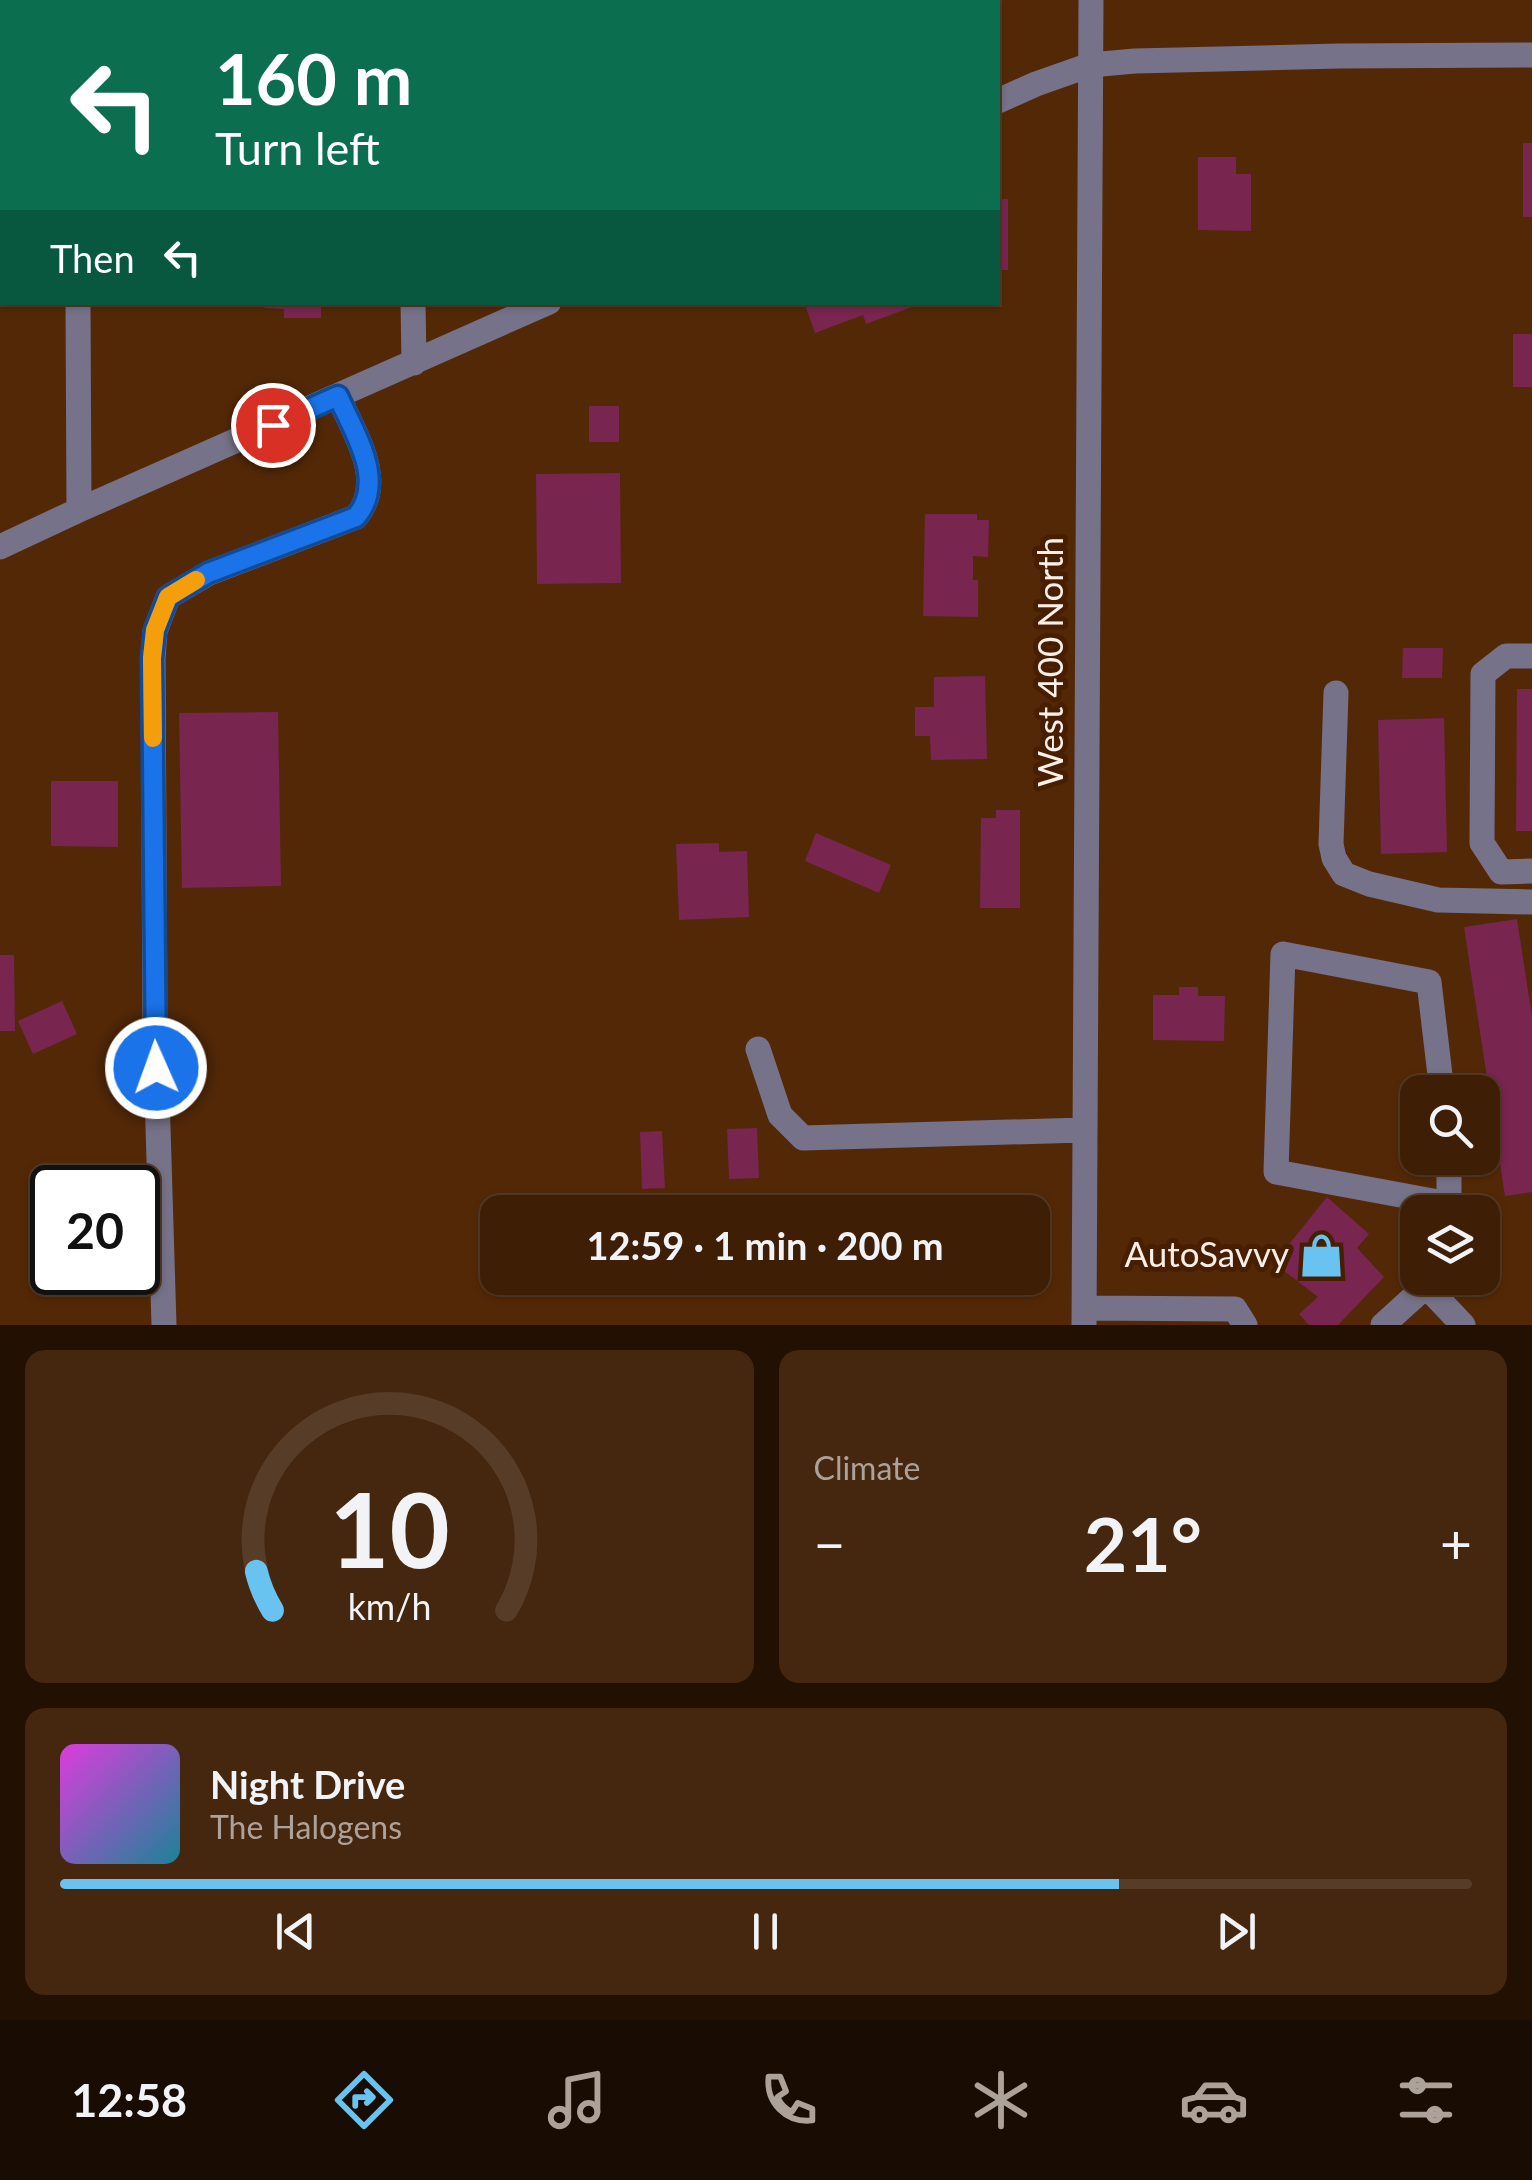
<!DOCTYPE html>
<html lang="en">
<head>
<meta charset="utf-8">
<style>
  :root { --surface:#3e1e05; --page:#45270f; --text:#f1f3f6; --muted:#ada29a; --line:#573c27; --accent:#69c3f1 }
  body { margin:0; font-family:Lato,sans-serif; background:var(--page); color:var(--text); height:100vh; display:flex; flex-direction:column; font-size:38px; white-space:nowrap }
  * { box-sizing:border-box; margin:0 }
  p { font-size:32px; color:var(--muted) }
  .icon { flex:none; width:55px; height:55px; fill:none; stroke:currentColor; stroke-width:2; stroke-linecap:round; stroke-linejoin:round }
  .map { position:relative; height:1325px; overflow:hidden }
  .drawer { display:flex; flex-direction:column; gap:25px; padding:25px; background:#221003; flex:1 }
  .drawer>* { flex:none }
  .hud { position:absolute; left:0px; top:0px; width:1000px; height:305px; box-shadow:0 2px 8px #0004,0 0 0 2px var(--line); background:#0b6e4f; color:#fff; overflow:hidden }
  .fabs { position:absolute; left:1400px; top:1075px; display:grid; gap:20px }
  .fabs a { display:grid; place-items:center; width:100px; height:100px; border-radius:20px; background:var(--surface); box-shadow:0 2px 8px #0004,0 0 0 2px var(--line); font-size:50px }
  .speed { position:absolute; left:30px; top:1165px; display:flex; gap:20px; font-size:50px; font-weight:700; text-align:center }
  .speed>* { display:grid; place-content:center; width:130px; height:130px; border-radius:50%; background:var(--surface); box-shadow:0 2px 8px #0004,0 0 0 2px var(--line); line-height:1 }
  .speed .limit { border:5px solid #111; border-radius:15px; background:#fff; color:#111 }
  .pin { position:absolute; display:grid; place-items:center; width:85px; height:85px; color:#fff; margin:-42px; border:5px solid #fff; border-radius:50%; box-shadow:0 2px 10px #0007 }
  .me { position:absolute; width:110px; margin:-55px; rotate:358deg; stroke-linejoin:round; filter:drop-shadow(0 0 8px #0008) }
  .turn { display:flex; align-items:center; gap:35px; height:210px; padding:0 50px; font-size:45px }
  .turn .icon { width:130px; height:130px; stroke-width:2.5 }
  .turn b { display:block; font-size:70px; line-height:85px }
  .then { display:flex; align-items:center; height:95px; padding:0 50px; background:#0003; gap:20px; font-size:38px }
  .big { font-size:75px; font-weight:700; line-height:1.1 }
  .drawer .tile { flex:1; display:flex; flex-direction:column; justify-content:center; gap:15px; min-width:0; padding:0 35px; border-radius:20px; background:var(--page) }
  .drawer .dial { align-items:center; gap:0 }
  .dial svg { height:260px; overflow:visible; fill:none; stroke:var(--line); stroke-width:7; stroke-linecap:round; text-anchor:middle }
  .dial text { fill:var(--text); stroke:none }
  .song { display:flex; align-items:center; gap:30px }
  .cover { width:120px; height:120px; border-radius:15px; background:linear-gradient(135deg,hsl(300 70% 55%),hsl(190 70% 35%)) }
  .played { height:10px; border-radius:5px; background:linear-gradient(90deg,var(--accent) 75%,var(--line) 75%) }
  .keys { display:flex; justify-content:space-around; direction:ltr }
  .heat { display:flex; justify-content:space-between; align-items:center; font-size:55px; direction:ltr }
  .drawer .tiles { flex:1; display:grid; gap:25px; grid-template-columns:1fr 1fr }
  .tile:last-child { grid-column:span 2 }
  .trip { position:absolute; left:480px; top:1195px; width:570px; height:100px; border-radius:20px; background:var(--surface); box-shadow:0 2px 8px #0004,0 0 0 2px var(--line); font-weight:700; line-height:100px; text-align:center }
  .menu { display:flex; height:160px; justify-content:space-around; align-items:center; background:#190c02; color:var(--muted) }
  .menu .icon { width:70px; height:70px }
  .menu .selected { color:var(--accent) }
  .menu b { font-size:45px; color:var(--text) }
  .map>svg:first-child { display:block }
  .building { fill:#782550 }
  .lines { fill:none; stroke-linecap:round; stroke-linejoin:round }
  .minor { stroke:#767289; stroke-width:25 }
  .route-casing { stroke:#114b97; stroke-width:25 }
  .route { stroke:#1a73e8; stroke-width:18 }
  .slow { stroke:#f59e0b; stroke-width:18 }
  .labels { text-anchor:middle; stroke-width:10; stroke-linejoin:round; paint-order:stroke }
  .street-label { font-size:35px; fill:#fbefe9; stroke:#481e00 }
  .poi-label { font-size:35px; fill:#fbefe9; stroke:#481e00; text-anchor:end }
</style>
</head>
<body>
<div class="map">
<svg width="1532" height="1325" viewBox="0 0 1532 1325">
  <rect width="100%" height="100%" fill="#532807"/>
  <path class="building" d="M1523 143H1532V217H1523Z
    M1198 157H1236V174H1251V231L1198 230Z
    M998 199H1008V270H998Z
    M264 302H321V318H284V309L264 308Z
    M804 302H923V303L866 324 863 315 815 333Z
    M1513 334H1532V387H1513Z
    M589 406H619V442H589Z
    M620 473 621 583 537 584 536 474Z
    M925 514H977V520H989L988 557 973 556V580H978V617L923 616Z
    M1403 648H1443L1442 678H1402Z
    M985 676 987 759 931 760 930 736H915V707H934V677Z
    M1517 689H1532V831H1516Z
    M278 712 281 886 182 888 179 713Z
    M1444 718 1447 852 1381 854 1378 720Z
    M51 781H118V847L51 846Z
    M996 810H1020V908H980L981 818H996Z
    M816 833 891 865 879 893 805 861Z
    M719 843V852L747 851 749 917 679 920 676 844Z
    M1517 919 1532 1017V1192L1505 1196 1464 927Z
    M0 955H14L15 1031H0Z
    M1179 987H1198V996H1225L1224 1041 1153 1040V995H1179Z
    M62 1001 77 1034 33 1054 18 1021Z
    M757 1128 759 1178 729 1179 727 1129Z
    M662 1131 665 1188 642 1189 640 1132Z
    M1327 1197 1369 1234 1357 1248 1384 1277 1338 1325H1309L1299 1314 1318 1297 1274 1263Z
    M906 1200 986 1203V1212H906Z"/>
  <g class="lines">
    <path class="minor" d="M76 0V2
      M408 0V2
      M0 39H2
      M998 101 1036 84 1090 65 1135 61 1339 56 1532 55
      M78 302 79 510
      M413 302 414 363
      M0 547 79 510 549 302
      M1532 656H1506L1483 674 1482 843 1501 872 1532 871
      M1336 693 1331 844 1334 858 1344 874 1369 884 1438 900 1532 902
      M758 1049 780 1115 803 1138 1083 1130
      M1442 1092 1429 982 1283 954 1276 1172 1449 1204
      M1449 1212V1158
      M1084 1308 1235 1309 1245 1325
      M164 1325 155 1028 153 658 155 631 168 597 209 573 356 517C387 481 354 433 338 396
      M1084 1325 1091 0
      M1383 1325 1426 1286 1463 1325"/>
  </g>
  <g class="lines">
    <defs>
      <path id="route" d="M156 1068 152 658 155 630 168 597 208 573 356 517C387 481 354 433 338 396L273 425"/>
    </defs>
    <use href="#route" class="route-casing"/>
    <use href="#route" class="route"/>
    <path class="slow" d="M153 738 152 658 155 630 168 597 196 580"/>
  </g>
  <defs>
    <symbol id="shop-bare" viewBox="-9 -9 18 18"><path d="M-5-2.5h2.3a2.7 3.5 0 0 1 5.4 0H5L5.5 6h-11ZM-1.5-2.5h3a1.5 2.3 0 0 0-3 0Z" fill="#69c3f1" stroke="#481e00" stroke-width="2.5" paint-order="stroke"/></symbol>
  </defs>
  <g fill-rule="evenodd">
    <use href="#shop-bare" x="1290" y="1224" width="63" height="63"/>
  </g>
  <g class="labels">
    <g class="street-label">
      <text transform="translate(1051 662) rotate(-90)" y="12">West 400 North</text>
    </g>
    <g class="poi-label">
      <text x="1289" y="1267">AutoSavvy</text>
    </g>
  </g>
</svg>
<div class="fabs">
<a><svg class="icon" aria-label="search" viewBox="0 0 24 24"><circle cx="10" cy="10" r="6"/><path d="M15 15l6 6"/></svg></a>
<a><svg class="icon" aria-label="layers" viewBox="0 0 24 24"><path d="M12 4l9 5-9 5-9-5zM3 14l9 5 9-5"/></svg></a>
</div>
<div class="speed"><div class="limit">20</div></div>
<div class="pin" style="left:273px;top:425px;background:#d93025"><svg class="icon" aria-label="arrive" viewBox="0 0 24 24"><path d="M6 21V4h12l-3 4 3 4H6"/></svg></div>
<svg class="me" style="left:156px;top:1068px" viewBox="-20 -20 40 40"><circle r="17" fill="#1a73e8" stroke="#fff" stroke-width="3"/><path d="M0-11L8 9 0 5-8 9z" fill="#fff"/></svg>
<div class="trip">12:59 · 1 min · 200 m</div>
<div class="hud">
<div class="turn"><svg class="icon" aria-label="left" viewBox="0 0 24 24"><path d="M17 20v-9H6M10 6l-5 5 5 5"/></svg><div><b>160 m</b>Turn left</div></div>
<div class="then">Then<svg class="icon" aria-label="left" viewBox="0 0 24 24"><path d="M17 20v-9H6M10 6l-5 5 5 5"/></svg></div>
</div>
</div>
<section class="drawer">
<div class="tiles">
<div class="tile dial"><svg viewBox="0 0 100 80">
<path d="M14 69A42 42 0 1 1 86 69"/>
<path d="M14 69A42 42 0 0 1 9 57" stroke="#69c3f1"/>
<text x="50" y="56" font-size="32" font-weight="700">10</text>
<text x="50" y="72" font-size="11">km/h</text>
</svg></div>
<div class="tile"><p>Climate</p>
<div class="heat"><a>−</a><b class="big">21°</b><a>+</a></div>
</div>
<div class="tile">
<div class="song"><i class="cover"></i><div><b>Night Drive</b><p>The Halogens</p></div></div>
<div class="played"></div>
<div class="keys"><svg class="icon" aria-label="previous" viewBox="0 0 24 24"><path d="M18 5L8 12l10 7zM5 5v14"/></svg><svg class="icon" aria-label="pause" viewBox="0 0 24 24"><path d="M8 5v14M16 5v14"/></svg><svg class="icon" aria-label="next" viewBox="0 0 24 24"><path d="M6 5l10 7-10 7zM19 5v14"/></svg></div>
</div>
</div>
</section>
<nav class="menu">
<b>12:58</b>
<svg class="icon selected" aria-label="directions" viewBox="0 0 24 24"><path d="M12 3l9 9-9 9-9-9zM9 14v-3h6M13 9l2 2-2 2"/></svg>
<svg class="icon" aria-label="music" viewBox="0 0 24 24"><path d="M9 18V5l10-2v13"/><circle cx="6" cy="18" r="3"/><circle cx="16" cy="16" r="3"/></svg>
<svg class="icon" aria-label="phone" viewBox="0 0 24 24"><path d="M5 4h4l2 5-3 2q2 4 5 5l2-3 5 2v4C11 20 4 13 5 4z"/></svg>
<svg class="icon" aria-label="climate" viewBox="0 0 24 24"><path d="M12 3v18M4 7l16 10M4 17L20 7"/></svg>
<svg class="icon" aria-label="car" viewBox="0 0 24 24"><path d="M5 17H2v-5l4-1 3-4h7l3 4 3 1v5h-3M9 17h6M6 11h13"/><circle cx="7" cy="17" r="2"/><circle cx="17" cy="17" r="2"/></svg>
<svg class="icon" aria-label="filters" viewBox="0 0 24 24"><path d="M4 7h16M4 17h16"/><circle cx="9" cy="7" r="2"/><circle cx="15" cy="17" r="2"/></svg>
</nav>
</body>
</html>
